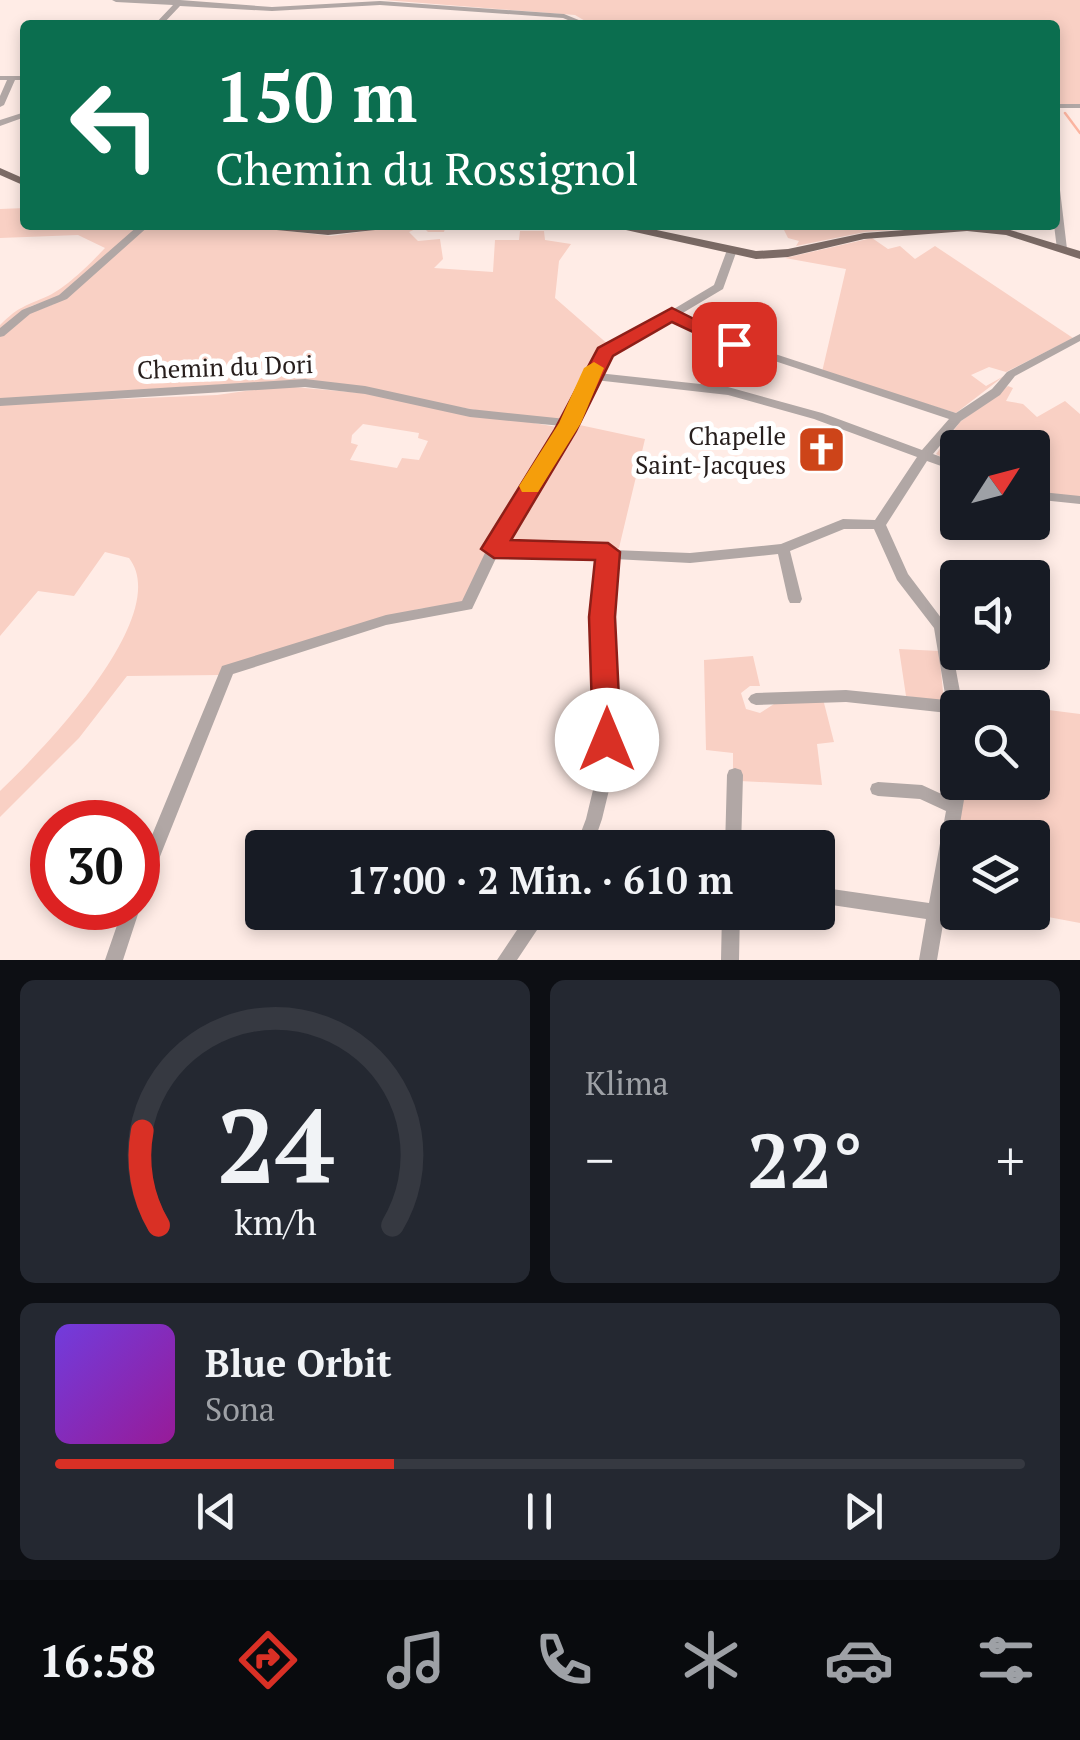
<!DOCTYPE html>
<html lang="de">
<head>
<meta charset="utf-8">
<style>
  :root { --surface:#171b24; --page:#242831; --text:#f1f3f6; --muted:#9ea1a6; --line:#363941; --accent:#d93025 }
  body { margin:0; font-family:"PT Serif",serif; background:var(--page); color:var(--text); height:100vh; display:flex; flex-direction:column; font-size:38px; white-space:nowrap }
  * { box-sizing:border-box; margin:0 }
  p { font-size:32px; color:var(--muted) }
  .icon { flex:none; width:55px; height:55px; fill:none; stroke:currentColor; stroke-width:2; stroke-linecap:round; stroke-linejoin:round }
  .map { position:relative; height:960px; overflow:hidden }
  .side { display:flex; flex-direction:column; gap:20px; padding:20px; background:#0d0f14; flex:1 }
  .side>* { flex:none }
  .top-card { position:absolute; left:20px; top:20px; width:1040px; height:210px; border-radius:10px; box-shadow:0 5px 15px #0003; background:#0b6e4f; color:#fff; overflow:hidden }
  .needle { width:65px; rotate:54deg }
  .controls { position:absolute; left:940px; top:430px; display:grid; gap:20px }
  .controls a { display:grid; place-items:center; width:110px; height:110px; border-radius:10px; background:var(--surface); box-shadow:0 5px 15px #0003; font-size:50px }
  .speed { position:absolute; left:30px; top:800px; display:flex; gap:20px; font-size:50px; font-weight:700; text-align:center }
  .speed>* { display:grid; place-content:center; width:130px; height:130px; border-radius:50%; background:var(--surface); box-shadow:0 5px 15px #0003; line-height:1 }
  .speed .limit { border:15px solid #d22; background:#fff; color:#111 }
  .pin { position:absolute; display:grid; place-items:center; width:85px; height:85px; color:#fff; margin:-42px; border-radius:20px; box-shadow:0 5px 15px #0006 }
  .me { position:absolute; width:110px; margin:-55px; rotate:0deg; stroke-linejoin:round; filter:drop-shadow(0 0 8px #0008) }
  .turn { display:flex; align-items:center; gap:35px; height:210px; padding:0 30px; font-size:45px }
  .turn .icon { width:130px; height:130px; stroke-width:2.5 }
  .turn b { display:block; font-size:70px; line-height:85px }
  .big { font-size:75px; font-weight:800; line-height:1.1 }
  .side .widget { flex:1; display:flex; flex-direction:column; justify-content:center; gap:15px; min-width:0; padding:0 35px; border-radius:15px; background:var(--page) }
  .side .dial { align-items:center; gap:0 }
  .dial svg { height:260px; overflow:visible; fill:none; stroke:var(--line); stroke-width:7; stroke-linecap:round; text-anchor:middle }
  .dial text { fill:var(--text); stroke:none }
  .song { display:flex; align-items:center; gap:30px }
  .cover { width:120px; height:120px; border-radius:15px; background:linear-gradient(135deg,hsl(260 70% 55%),hsl(300 70% 35%)) }
  .played { height:10px; border-radius:5px; background:linear-gradient(90deg,var(--accent) 35%,var(--line) 35%) }
  .keys { display:flex; justify-content:space-around; direction:ltr }
  .heat { display:flex; justify-content:space-between; align-items:center; font-size:55px; direction:ltr }
  .side .tiles { flex:1; display:grid; gap:20px; grid-template-columns:1fr 1fr }
  .widget:last-child { grid-column:span 2 }
  .trip { position:absolute; left:245px; top:830px; width:590px; height:100px; border-radius:10px; background:var(--surface); box-shadow:0 5px 15px #0003; font-weight:800; line-height:100px; text-align:center }
  .tab-bar { display:flex; height:160px; justify-content:space-around; align-items:center; background:#090b0e; color:var(--muted) }
  .tab-bar .icon { width:70px; height:70px }
  .tab-bar .current { color:var(--accent) }
  .tab-bar b { font-size:45px; color:var(--text) }
  .map>svg:first-child { display:block }
  .green { fill:#f9d0c4; fill-rule:evenodd }
  .lines { fill:none; stroke-linecap:round; stroke-linejoin:round }
  .stream { stroke:#fcb5a1; stroke-width:2.5 }
  .minor { fill:#b1a7a5; fill-rule:evenodd }
  .major { fill:#7c6b66; fill-rule:evenodd }
  .route { fill:#d93025; stroke:#8d1f18; stroke-width:2.5 }
  .slow { fill:#f59e0b }
  .labels { text-anchor:middle; stroke-width:10; stroke-linejoin:round; paint-order:stroke }
  .street-label { font-size:25px; fill:#271e1c; stroke:#fff }
  .poi-label { font-size:25px; fill:#271e1c; stroke:#fff; text-anchor:end }
</style>
</head>
<body>
<div class="map">
<svg width="1080" height="960" viewBox="0 0 1080 960">
  <rect width="100%" height="100%" fill="#ffece6"/>
  <path class="green" d="M384 0H1080V104H1055V25H592L575 15Z
    M25 208V225H142L58 297 31 306 0 331V325C19 306 26 306 48 296 67 287 91 263 105 248L78 235 0 238V209Z
    M149 225H237L331 236 409 225H446L444 232H428L422 226 409 232 418 241 440 239 443 259 434 268 493 272 495 240H519L520 231H544L545 240 571 244 559 261 555 298 610 346 595 358 568 416 558 419 493 413 304 380 0 400V337L28 314 54 304Z
    M759 225H963L865 232 796 246 799 241 788 238 784 230Z
    M872 238 888 249 900 246 915 259 935 246 1073 338 1006 372 989 367 971 375 986 386 1004 376 956 413 822 372 846 269 785 258Z
    M282 386 362 393 563 428 464 603 418 609 221 675 127 676 79 738 0 817V791C40 753 174 616 129 558L105 552 74 596 38 591 0 636V404L217 395ZM363 424 419 433 418 438 428 441 419 460 402 458 397 468 350 460 358 445 351 443 352 435Z
    M1008 386 1013 388 1006 401 1023 404 1037 417 1065 401 1080 414V498L1033 493 1032 448H958L957 466 936 454 960 422Z
    M575 424 645 439 619 548 507 546 503 540Z
    M899 649 939 651 944 702 906 696Z
    M753 656 760 686H750L741 693 746 709 760 713 774 704 823 699 834 742 817 744 822 785 740 781 733 770V753L706 750 704 660Z
    M1033 708 1080 714V923L1027 913 1032 912V838H958L957 898 946 896 966 783 1032 782Z"/>
  <g class="lines">
    <path class="stream" d="M1065 113 1080 133"/>
    <path class="minor" d="M112 0H180L272 7 380 1 564 14 591 25H580L563 18 380 5 272 11 180 6 162 25H154L173 5 116 2Z
      M0 76H25V80H15L4 105 0 107V96L7 80H0Z
      M1055 104H1080V108H1055Z
      M25 112V117L0 126V120Z
      M1055 187 1060 190 1067 249 1062 252 1057 249 1054 225Z
      M139 225H150L67 299 30 314 4 336 0 337V328L22 310 59 295Z
      M732 247 737 250 723 289 681 314 738 342 956 413 992 389 1007 372 1080 334V341L1015 376 1000 395 961 421 933 454 958 463V472L927 461 886 525 908 574 948 627 963 708H958V730L953 729 948 713 846 702 756 705 751 703 748 699 751 695 756 693 846 690 946 700 934 628 897 580 874 529H844L790 551 802 599 800 603H790L788 599 778 554 690 563 614 559 609 615 612 761 609 790 602 819 592 848H575L586 819 593 790 596 761 595 615 601 559 498 554 472 609 386 625 233 674 147 889 144 895 138 897V869L222 666 386 615 462 601 495 532 562 426 470 417 365 394 305 387 0 406V398L305 379 365 386 470 409 566 419 595 356 714 285 727 250ZM673 319 730 346 949 419 922 450 822 413 728 387 598 373 604 360ZM595 380 728 395 814 419 917 457 875 520 843 519 781 544 690 553 613 550 608 547 603 549 503 545 576 423Z
      M1032 491 1080 496V504L1032 499Z
      M735 768 741 770 743 775 741 848H725L727 775 729 770Z
      M958 776V782H967L937 960H919L926 919 818 903V887L929 903 946 811 920 799 878 796 872 794 870 789 872 784 878 782 922 785 948 797 953 777Z
      M138 903 140 908 123 960H105L123 908H138Z
      M529 912H549L517 960H497Z
      M722 912H740L739 960H721Z"/>
    <path class="major" d="M0 168 25 179V186L0 175Z
      M250 225 328 229 361 225H400L394 228 328 235 256 228Z
      M611 225H633L756 251 788 249 864 233 972 225 1007 229 1080 251V259L1006 235 967 231 864 239 788 257 756 259 617 228Z"/>
  </g>
  <path class="route" d="M672 308 744 344 727 348 672 322 613 356 576 431 511 540 608 543 620 552 615 617 621 740 617 748H597L593 740 589 617 595 560 494 558 481 549 554 431 598 348Z"/>
  <path class="slow" d="M594 362 604 368 581 423 538 492H522L519 486 559 423 584 368Z"/>
  <defs>
    <symbol id="church-square" viewBox="-11 -11 22 22"><rect x="-9" y="-9" width="18" height="18" rx="4" fill="#cd4419" stroke="#fff"/><path d="M-1.2-6h2.4v3.5h3.3v2.4h-3.3V6h-2.4V-.1h-3.3v-2.4h3.3Z" fill="#fff"/></symbol>
  </defs>
  <g fill-rule="evenodd">
    <use href="#church-square" x="794" y="422" width="55" height="55"/>
  </g>
  <g class="labels">
    <g class="street-label">
      <text transform="translate(225 367) rotate(-2)" y="9">Chemin du Dori</text>
    </g>
    <g class="poi-label">
      <text x="786" y="445">Chapelle<tspan x="786" dy="29">Saint-Jacques</tspan></text>
    </g>
  </g>
</svg>
<div class="controls">
<a><svg class="needle" viewBox="-14 -14 28 28"><path d="M0-13l5 13h-10z" fill="#e53935"/><path d="M0 13l5-13h-10z" fill="#9ea1a6"/></svg></a>
<a><svg class="icon" aria-label="sound" viewBox="0 0 24 24"><path d="M4 9h4l5-4v14l-5-4H4zM17 9q2 3 0 6"/></svg></a>
<a><svg class="icon" aria-label="search" viewBox="0 0 24 24"><circle cx="10" cy="10" r="6"/><path d="M15 15l6 6"/></svg></a>
<a><svg class="icon" aria-label="layers" viewBox="0 0 24 24"><path d="M12 4l9 5-9 5-9-5zM3 14l9 5 9-5"/></svg></a>
</div>
<div class="speed"><div class="limit">30</div></div>
<div class="pin" style="left:734px;top:344px;background:#d93025"><svg class="icon" aria-label="arrive" viewBox="0 0 24 24"><path d="M6 21V4h12l-3 4 3 4H6"/></svg></div>
<svg class="me" style="left:607px;top:740px" viewBox="-20 -20 40 40"><circle r="19" fill="#fff"/><path d="M0-13L10 11 0 6-10 11z" fill="#d93025"/></svg>
<div class="trip">17:00 · 2 Min. · 610 m</div>
<div class="top-card">
<div class="turn"><svg class="icon" aria-label="left" viewBox="0 0 24 24"><path d="M17 20v-9H6M10 6l-5 5 5 5"/></svg><div><b>150 m</b>Chemin du Rossignol</div></div>
</div>
</div>
<section class="side">
<div class="tiles">
<div class="widget dial"><svg viewBox="0 0 100 80">
<path d="M14 69A42 42 0 1 1 86 69"/>
<path d="M14 69A42 42 0 0 1 9 40" stroke="#d93025"/>
<text x="50" y="56" font-size="32" font-weight="700">24</text>
<text x="50" y="72" font-size="11">km/h</text>
</svg></div>
<div class="widget"><p>Klima</p>
<div class="heat"><a>−</a><b class="big">22°</b><a>+</a></div>
</div>
<div class="widget">
<div class="song"><i class="cover"></i><div><b>Blue Orbit</b><p>Sona</p></div></div>
<div class="played"></div>
<div class="keys"><svg class="icon" aria-label="previous" viewBox="0 0 24 24"><path d="M18 5L8 12l10 7zM5 5v14"/></svg><svg class="icon" aria-label="pause" viewBox="0 0 24 24"><path d="M8 5v14M16 5v14"/></svg><svg class="icon" aria-label="next" viewBox="0 0 24 24"><path d="M6 5l10 7-10 7zM19 5v14"/></svg></div>
</div>
</div>
</section>
<nav class="tab-bar">
<b>16:58</b>
<svg class="icon current" aria-label="directions" viewBox="0 0 24 24"><path d="M12 3l9 9-9 9-9-9zM9 14v-3h6M13 9l2 2-2 2"/></svg>
<svg class="icon" aria-label="music" viewBox="0 0 24 24"><path d="M9 18V5l10-2v13"/><circle cx="6" cy="18" r="3"/><circle cx="16" cy="16" r="3"/></svg>
<svg class="icon" aria-label="phone" viewBox="0 0 24 24"><path d="M5 4h4l2 5-3 2q2 4 5 5l2-3 5 2v4C11 20 4 13 5 4z"/></svg>
<svg class="icon" aria-label="climate" viewBox="0 0 24 24"><path d="M12 3v18M4 7l16 10M4 17L20 7"/></svg>
<svg class="icon" aria-label="car" viewBox="0 0 24 24"><path d="M5 17H2v-5l4-1 3-4h7l3 4 3 1v5h-3M9 17h6M6 11h13"/><circle cx="7" cy="17" r="2"/><circle cx="17" cy="17" r="2"/></svg>
<svg class="icon" aria-label="filters" viewBox="0 0 24 24"><path d="M4 7h16M4 17h16"/><circle cx="9" cy="7" r="2"/><circle cx="15" cy="17" r="2"/></svg>
</nav>
</body>
</html>
